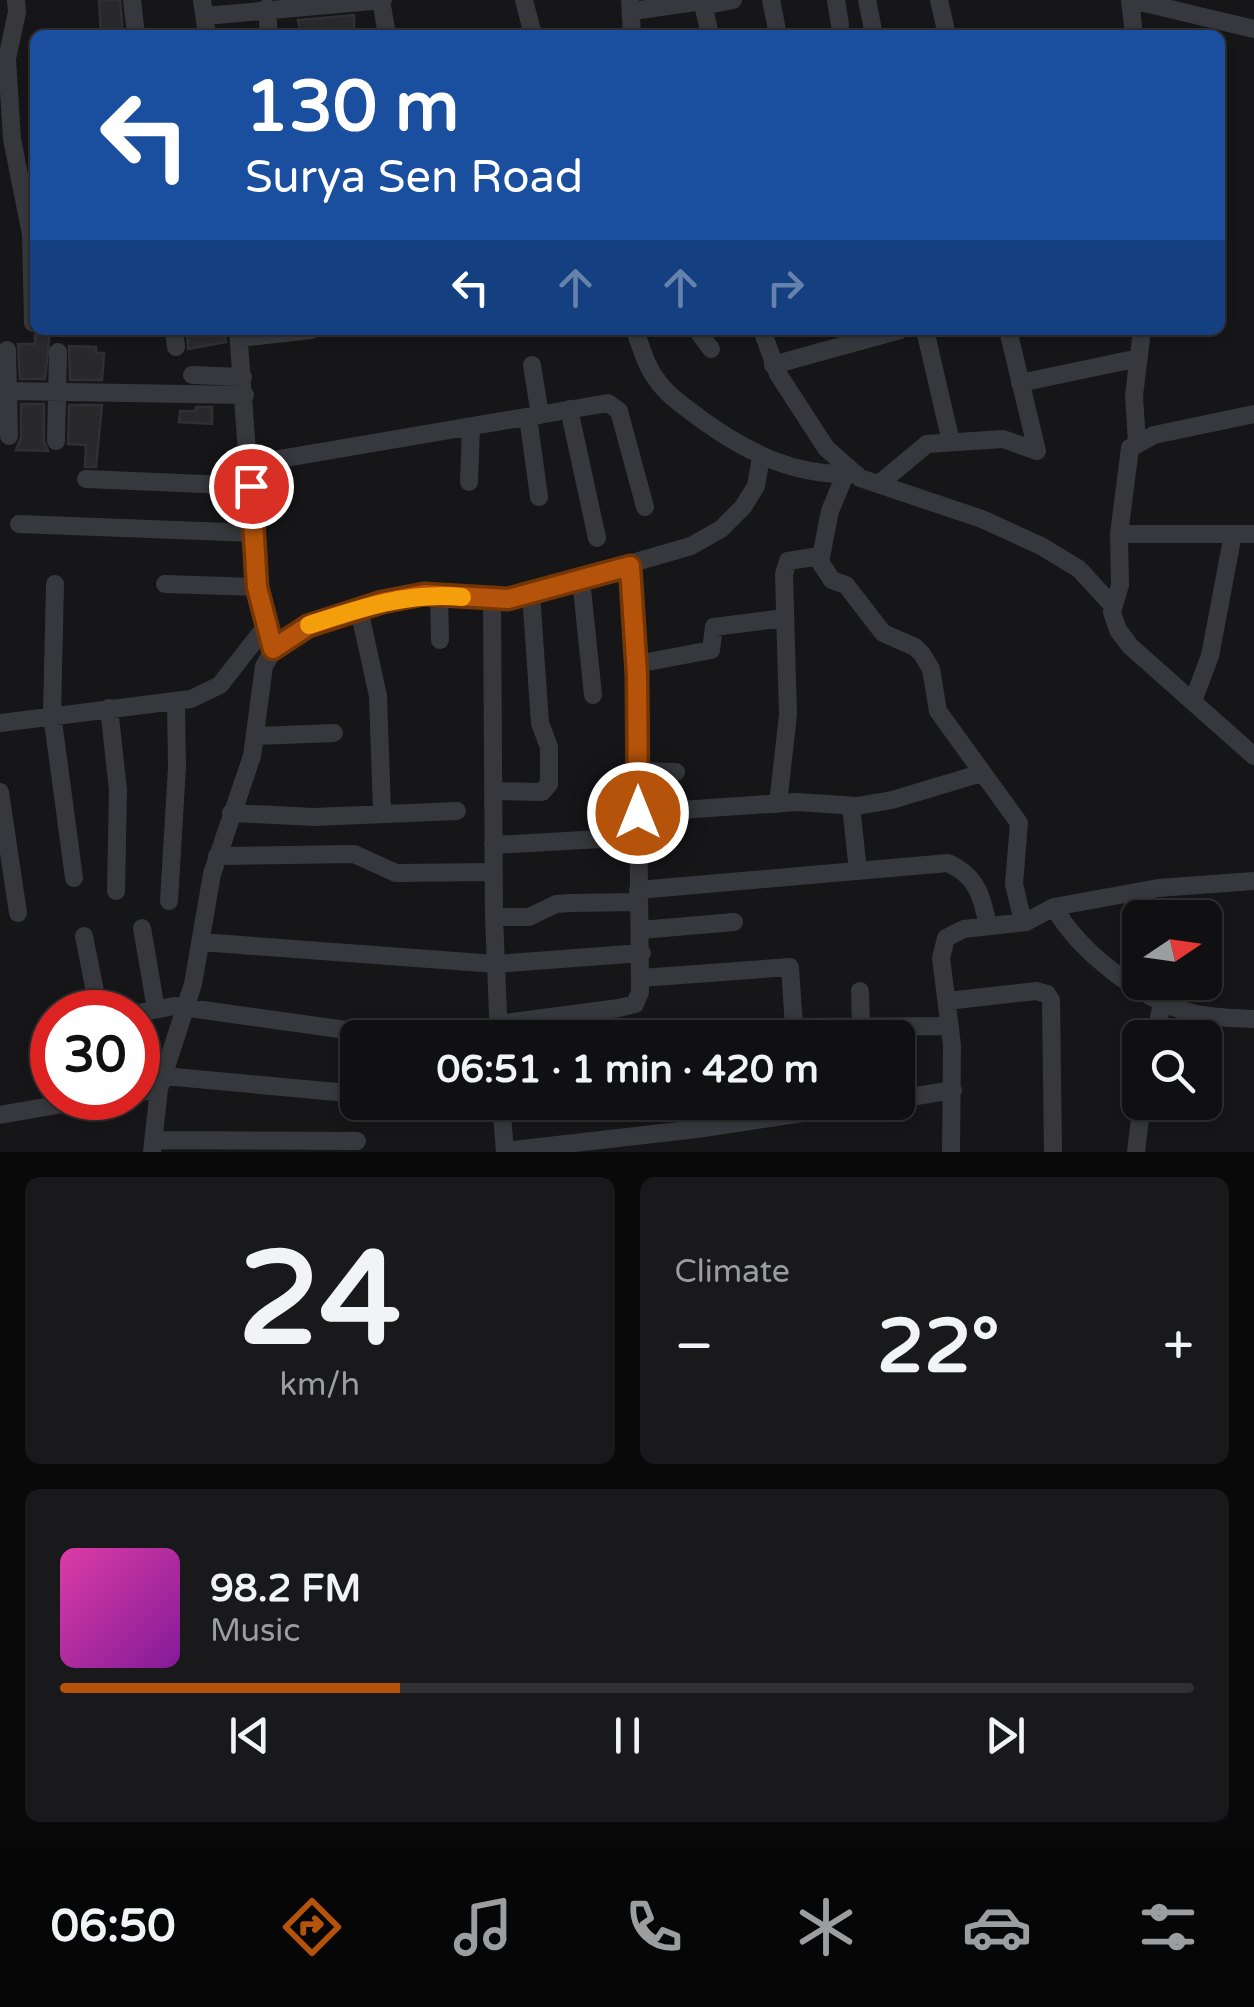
<!DOCTYPE html>
<html lang="en">
<head>
<meta charset="utf-8">
<style>
  :root { --surface:#101012; --page:#19191b; --text:#f1f3f6; --muted:#9c9d9f; --line:#303032; --accent:#b45309 }
  body { margin:0; font-family:"Varela Round",sans-serif; background:var(--page); color:var(--text); height:100vh; display:flex; flex-direction:column; font-size:38px; white-space:nowrap }
  * { box-sizing:border-box; margin:0 }
  p { font-size:32px; color:var(--muted) }
  .icon { flex:none; width:55px; height:55px; fill:none; stroke:currentColor; stroke-width:2; stroke-linecap:round; stroke-linejoin:round }
  .map { position:relative; height:1152px; overflow:hidden }
  .side { display:flex; flex-direction:column; gap:25px; padding:25px; background:#09090a; flex:1 }
  .side>* { flex:none }
  .guide { position:absolute; left:30px; top:30px; width:1195px; height:305px; border-radius:15px; box-shadow:0 2px 8px #0004,0 0 0 2px var(--line); background:#1a4fa0; color:#fff; overflow:hidden }
  .needle { width:65px; rotate:77deg }
  .fabs { position:absolute; left:1122px; top:900px; display:grid; gap:20px }
  .fabs a { display:grid; place-items:center; width:100px; height:100px; border-radius:15px; background:var(--surface); box-shadow:0 2px 8px #0004,0 0 0 2px var(--line); font-size:50px }
  .speed { position:absolute; left:30px; top:990px; display:flex; gap:20px; font-size:50px; font-weight:700; text-align:center }
  .speed>* { display:grid; place-content:center; width:130px; height:130px; border-radius:50%; background:var(--surface); box-shadow:0 2px 8px #0004,0 0 0 2px var(--line); line-height:1 }
  .speed .limit { border:15px solid #d22; background:#fff; color:#111 }
  .pin { position:absolute; display:grid; place-items:center; width:85px; height:85px; color:#fff; margin:-42px; border:5px solid #fff; border-radius:50%; box-shadow:0 2px 10px #0007 }
  .me { position:absolute; width:110px; margin:-55px; rotate:0deg; stroke-linejoin:round; filter:drop-shadow(0 0 8px #0008) }
  .turn { display:flex; align-items:center; gap:35px; height:210px; padding:0 50px; font-size:45px }
  .turn .icon { width:130px; height:130px; stroke-width:2.5 }
  .turn b { display:block; font-size:70px; line-height:85px }
  .lanes { display:flex; align-items:center; height:95px; padding:0 50px; background:#0003; justify-content:center; gap:50px; direction:ltr }
  .lanes .off { opacity:.35 }
  .big { font-size:75px; font-weight:700; line-height:1.1 }
  .side .widget { flex:1; display:flex; flex-direction:column; justify-content:center; gap:15px; min-width:0; padding:0 35px; border-radius:15px; background:var(--page) }
  .side .dial { align-items:center; gap:0 }
  .dial b { font-size:130px; line-height:1 }
  .song { display:flex; align-items:center; gap:30px }
  .cover { width:120px; height:120px; border-radius:15px; background:linear-gradient(135deg,hsl(320 70% 55%),hsl(290 70% 35%)) }
  .played { height:10px; border-radius:5px; background:linear-gradient(90deg,var(--accent) 30%,var(--line) 30%) }
  .keys { display:flex; justify-content:space-around; direction:ltr }
  .heat { display:flex; justify-content:space-between; align-items:center; font-size:55px; direction:ltr }
  .side .tiles { flex:1; display:grid; gap:25px; grid-template-columns:1fr 1fr }
  .widget:last-child { grid-column:span 2 }
  .trip { position:absolute; left:340px; top:1020px; width:575px; height:100px; border-radius:15px; background:var(--surface); box-shadow:0 2px 8px #0004,0 0 0 2px var(--line); font-weight:700; line-height:100px; text-align:center }
  .tabs { display:flex; height:160px; justify-content:space-around; align-items:center; background:#060607; color:var(--muted) }
  .tabs .icon { width:70px; height:70px }
  .tabs .current { color:var(--accent) }
  .tabs b { font-size:45px; color:var(--text) }
  .map>svg:first-child { display:block }
  .building { fill:#29292c; stroke:#303034; stroke-width:2.5 }
  .lines { fill:none; stroke-linecap:round; stroke-linejoin:round }
  .minor { stroke:#37383d; stroke-width:18 }
  .route-casing { stroke:#753606; stroke-width:25 }
  .route { stroke:#b45309; stroke-width:18 }
  .slow { stroke:#f59e0b; stroke-width:18 }
</style>
</head>
<body>
<div class="map">
<svg width="1254" height="1152" viewBox="0 0 1254 1152">
  <rect width="100%" height="100%" fill="#161618"/>
  <path class="building" d="M99 0H120L123 34 101 35Z
    M354 15V29L314 30V33L301 35 298 20Z
    M187 330 224 332 226 342 188 349Z
    M42 332H50L45 379H20L18 344H35V335Z
    M69 346 96 347V353H104L102 380H70Z
    M21 404H44V441L48 451 16 450 21 437Z
    M69 405H102L96 467H85L86 445 68 444Z
    M196 407H212V424L179 422 180 411H196Z"/>
  <g class="lines">
    <path class="minor" d="M132 0 136 35
      M202 0 207 35
      M381 0 387 35
      M524 0 533 35
      M630 0 632 35
      M702 0 710 35
      M771 0 778 35
      M836 0 840 25
      M867 0 874 35
      M939 0 947 35
      M1130 0 1134 35
      M1132 0 1254 29
      M703 6 733 0
      M267 8 269 35
      M633 11 702 1
      M205 16 383 0
      M0 59H7L17 12 16 0
      M7 59 12 139 31 234 33 323
      M174 330 176 347
      M238 330 257 587 273 649
      M635 330C641 347 646 366 657 380 667 395 684 406 698 417 746 452 794 477 856 474
      M697 330 711 349
      M762 330 778 374 826 448 860 478 982 519 1041 546 1079 569 1113 606
      M925 330 951 442
      M1008 330 1037 451
      M239 338 311 330
      M7 350 9 436
      M532 365 540 415
      M773 365 900 330
      M192 375 243 377
      M1020 383 1139 358
      M8 391 245 395
      M569 409 597 538
      M1254 414 1154 435 1130 448 1119 534 1120 585 1112 612 1118 630 1130 646 1254 756
      M528 417 539 497
      M56 441 58 352
      M1137 442 1134 396 1142 330
      M250 464 608 403 619 411 645 507
      M845 475 830 511 820 562 832 580 846 585 883 633 915 647 922 654 931 669 938 711 1019 823 1014 884 1023 922
      M86 479 251 486
      M469 482 471 427
      M879 484 927 444 1003 439 1037 451
      M19 524 254 533
      M1119 534H1254
      M581 579 593 695
      M55 584 52 714 74 878
      M165 584 257 587
      M439 595 440 640
      M492 600 494 917 499 1038
      M359 609 378 696 382 811
      M637 664 711 650 714 627 784 618
      M1193 701 1210 656 1233 534
      M109 708 118 790 116 891
      M0 723 191 699 220 685 266 626
      M256 736 334 733
      M637 771 676 772
      M494 791 542 792 549 784V747L540 723 531 594
      M0 792 18 913
      M778 804 788 715 784 574 788 561 820 556
      M851 806 858 871
      M231 813 314 817 457 811
      M637 813 797 802 857 806 892 800 982 773
      M493 845 637 837
      M217 856 354 854 396 873 494 872
      M638 890 948 863C977 876 982 896 988 926
      M169 901 177 767 176 702
      M1054 907C1079 952 1142 1000 1192 1013 1212 1018 1234 1018 1254 1019
      M494 917H529L556 904 570 903 638 902
      M142 928 156 1009
      M641 930 734 922
      M84 936 99 1012
      M201 942 496 964 642 953
      M641 978 790 967 794 1027
      M860 991 861 1026
      M947 1001 1036 991 1047 994 1051 1000 1053 1152
      M138 1013 174 1006 404 1038
      M498 1024 619 1008 635 1004 640 992 637 675 631 566
      M463 1038 499 1033
      M733 1038 794 1027 950 1026
      M1155 1038 1162 1003
      M164 1076 358 1094
      M138 1092 159 1089
      M898 1099 953 1090
      M472 1102 501 1104
      M501 1102 505 1152
      M0 1115 97 1098
      M153 1140 357 1141
      M505 1151 697 1129 877 1102
      M152 1152 159 1089 193 984 212 874 252 756 264 666 277 644 308 625 382 602 425 594 508 599 691 546 721 529 743 507 756 486 761 457
      M951 1152 952 1045 941 958 946 938 964 929 1026 922 1054 907 1158 888 1254 881
      M1136 1152 1142 1102"/>
  </g>
  <g class="lines">
    <defs>
      <path id="route" d="M251 486 257 587 273 649 308 626 382 602 424 594 508 599 630 566 637 675 638 813"/>
    </defs>
    <use href="#route" class="route-casing"/>
    <use href="#route" class="route"/>
    <path class="slow" d="M309 625C361 608 408 592 462 597"/>
  </g>
</svg>
<div class="fabs">
<a><svg class="needle" viewBox="-14 -14 28 28"><path d="M0-13l5 13h-10z" fill="#e53935"/><path d="M0 13l5-13h-10z" fill="#9c9d9f"/></svg></a>
<a><svg class="icon" aria-label="search" viewBox="0 0 24 24"><circle cx="10" cy="10" r="6"/><path d="M15 15l6 6"/></svg></a>
</div>
<div class="speed"><div class="limit">30</div></div>
<div class="pin" style="left:251px;top:486px;background:#d93025"><svg class="icon" aria-label="arrive" viewBox="0 0 24 24"><path d="M6 21V4h12l-3 4 3 4H6"/></svg></div>
<svg class="me" style="left:638px;top:813px" viewBox="-20 -20 40 40"><circle r="17" fill="#b45309" stroke="#fff" stroke-width="3"/><path d="M0-11L8 9 0 5-8 9z" fill="#fff"/></svg>
<div class="trip">06:51 · 1 min · 420 m</div>
<div class="guide">
<div class="turn"><svg class="icon" aria-label="left" viewBox="0 0 24 24"><path d="M17 20v-9H6M10 6l-5 5 5 5"/></svg><div><b>130 m</b>Surya Sen Road</div></div>
<div class="lanes"><svg class="icon" aria-label="left" viewBox="0 0 24 24"><path d="M17 20v-9H6M10 6l-5 5 5 5"/></svg><svg class="icon off" aria-label="ahead" viewBox="0 0 24 24"><path d="M12 20V5M6 11l6-6 6 6"/></svg><svg class="icon off" aria-label="ahead" viewBox="0 0 24 24"><path d="M12 20V5M6 11l6-6 6 6"/></svg><svg class="icon off" aria-label="right" viewBox="0 0 24 24"><path d="M7 20v-9h11M14 6l5 5-5 5"/></svg></div>
</div>
</div>
<section class="side">
<div class="tiles">
<div class="widget dial"><b>24</b><p>km/h</p></div>
<div class="widget"><p>Climate</p>
<div class="heat"><a>−</a><b class="big">22°</b><a>+</a></div>
</div>
<div class="widget">
<div class="song"><i class="cover"></i><div><b>98.2 FM</b><p>Music</p></div></div>
<div class="played"></div>
<div class="keys"><svg class="icon" aria-label="previous" viewBox="0 0 24 24"><path d="M18 5L8 12l10 7zM5 5v14"/></svg><svg class="icon" aria-label="pause" viewBox="0 0 24 24"><path d="M8 5v14M16 5v14"/></svg><svg class="icon" aria-label="next" viewBox="0 0 24 24"><path d="M6 5l10 7-10 7zM19 5v14"/></svg></div>
</div>
</div>
</section>
<nav class="tabs">
<b>06:50</b>
<svg class="icon current" aria-label="directions" viewBox="0 0 24 24"><path d="M12 3l9 9-9 9-9-9zM9 14v-3h6M13 9l2 2-2 2"/></svg>
<svg class="icon" aria-label="music" viewBox="0 0 24 24"><path d="M9 18V5l10-2v13"/><circle cx="6" cy="18" r="3"/><circle cx="16" cy="16" r="3"/></svg>
<svg class="icon" aria-label="phone" viewBox="0 0 24 24"><path d="M5 4h4l2 5-3 2q2 4 5 5l2-3 5 2v4C11 20 4 13 5 4z"/></svg>
<svg class="icon" aria-label="climate" viewBox="0 0 24 24"><path d="M12 3v18M4 7l16 10M4 17L20 7"/></svg>
<svg class="icon" aria-label="car" viewBox="0 0 24 24"><path d="M5 17H2v-5l4-1 3-4h7l3 4 3 1v5h-3M9 17h6M6 11h13"/><circle cx="7" cy="17" r="2"/><circle cx="17" cy="17" r="2"/></svg>
<svg class="icon" aria-label="filters" viewBox="0 0 24 24"><path d="M4 7h16M4 17h16"/><circle cx="9" cy="7" r="2"/><circle cx="15" cy="17" r="2"/></svg>
</nav>
</body>
</html>
